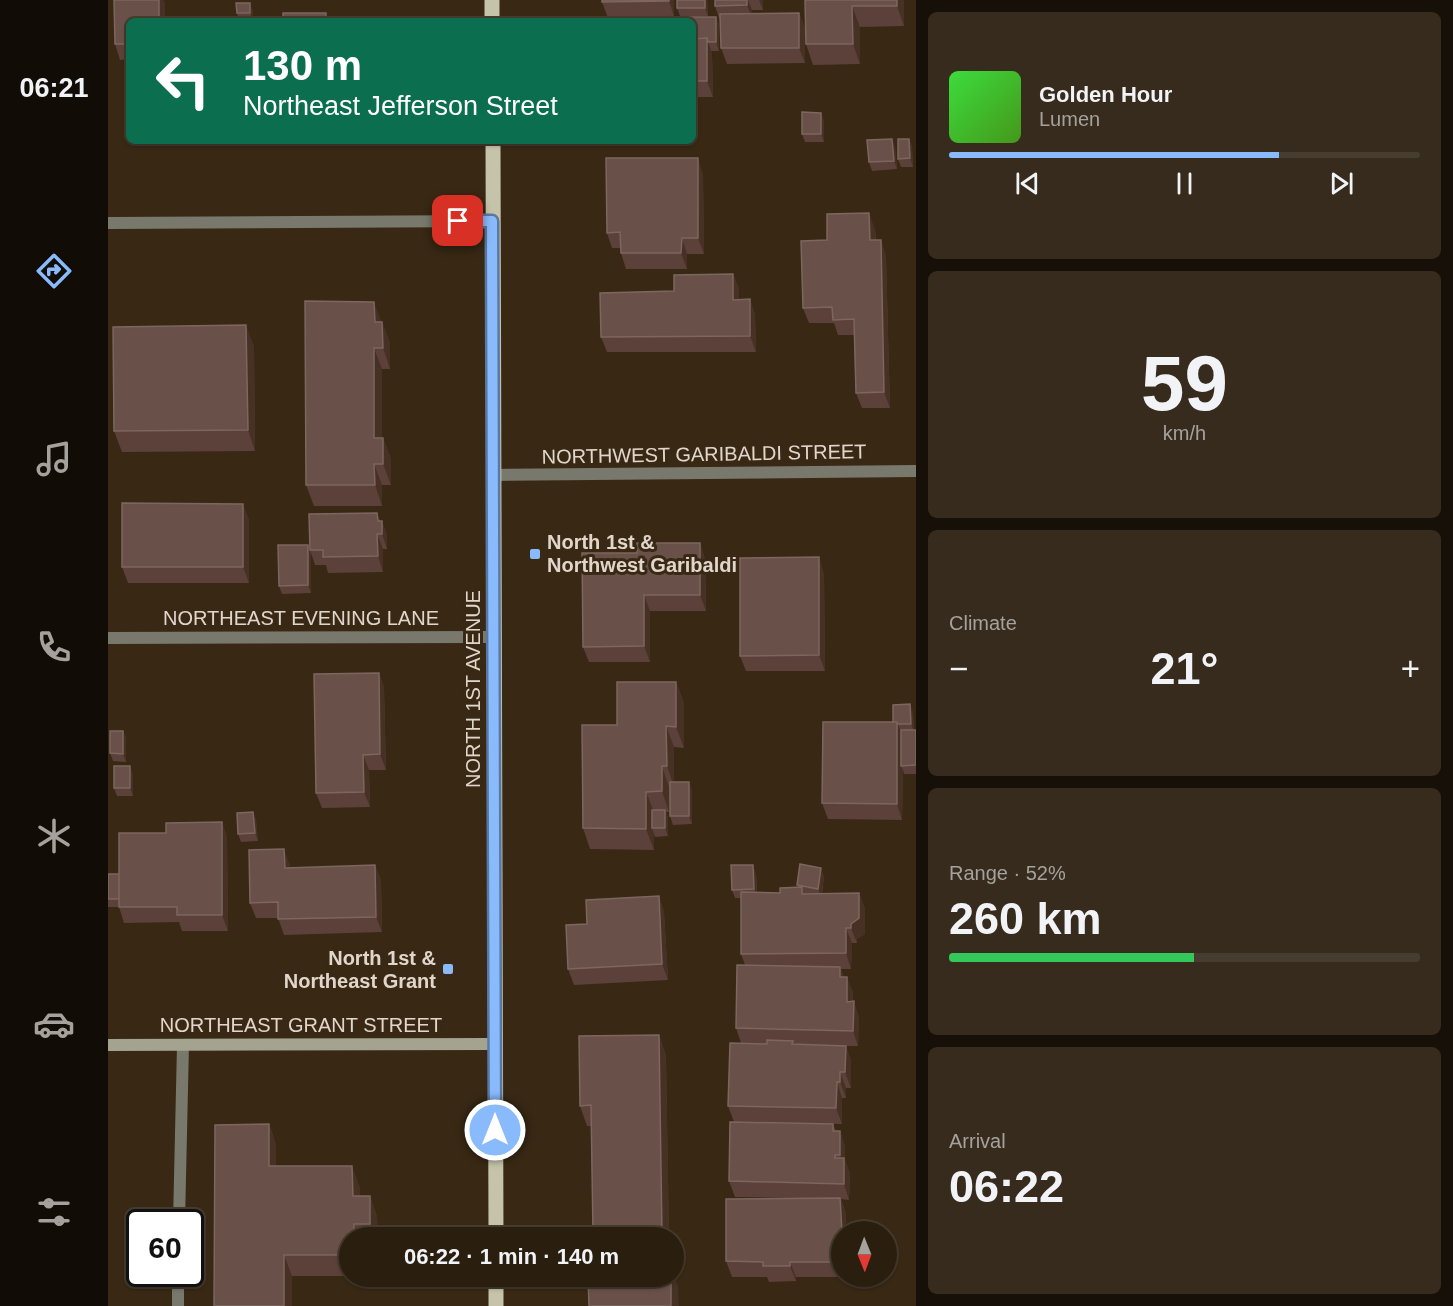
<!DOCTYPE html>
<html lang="en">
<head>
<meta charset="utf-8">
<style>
  :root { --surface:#2a1e0f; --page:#362b1d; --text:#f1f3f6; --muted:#a5a29e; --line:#463c2f; --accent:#89bafc }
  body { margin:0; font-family:Helvetica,sans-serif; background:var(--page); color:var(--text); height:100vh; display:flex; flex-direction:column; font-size:22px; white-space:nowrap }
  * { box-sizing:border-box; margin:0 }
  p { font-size:20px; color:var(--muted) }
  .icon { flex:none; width:33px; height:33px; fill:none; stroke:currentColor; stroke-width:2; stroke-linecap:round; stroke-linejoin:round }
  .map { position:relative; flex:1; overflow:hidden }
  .details { display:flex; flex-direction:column; gap:12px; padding:12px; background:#171008; width:537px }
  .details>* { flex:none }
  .banner { position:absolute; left:18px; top:18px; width:570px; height:126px; border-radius:9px; box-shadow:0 2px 4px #0004,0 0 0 2px var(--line); background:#0b6e4f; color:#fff; overflow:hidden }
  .needle { width:39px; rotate:179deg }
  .tools { position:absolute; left:723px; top:1221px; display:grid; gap:12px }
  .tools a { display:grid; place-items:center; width:66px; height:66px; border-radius:50%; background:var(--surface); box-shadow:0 2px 4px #0004,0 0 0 2px var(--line); font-size:30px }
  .speed { position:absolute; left:18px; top:1209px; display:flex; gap:12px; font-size:30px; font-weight:700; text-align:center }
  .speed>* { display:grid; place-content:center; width:78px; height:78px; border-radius:50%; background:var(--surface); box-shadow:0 2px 4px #0004,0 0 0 2px var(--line); line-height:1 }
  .speed .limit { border:3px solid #111; border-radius:9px; background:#fff; color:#111 }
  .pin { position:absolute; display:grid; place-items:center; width:51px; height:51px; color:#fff; margin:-26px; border-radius:12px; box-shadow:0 3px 9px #0006 }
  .me { position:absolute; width:66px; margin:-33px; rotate:0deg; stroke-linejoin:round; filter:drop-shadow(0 0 4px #0008) }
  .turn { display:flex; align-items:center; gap:21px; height:126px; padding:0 18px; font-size:27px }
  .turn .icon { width:78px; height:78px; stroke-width:2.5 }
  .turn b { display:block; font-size:42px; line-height:51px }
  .big { font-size:45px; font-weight:600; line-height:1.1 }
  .details .widget { flex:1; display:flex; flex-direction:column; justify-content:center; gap:9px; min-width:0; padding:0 21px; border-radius:9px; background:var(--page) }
  .details .dial { align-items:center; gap:0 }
  .dial b { font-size:78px; line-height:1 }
  .song { display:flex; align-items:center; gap:18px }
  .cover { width:72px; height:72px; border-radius:9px; background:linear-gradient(135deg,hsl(120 70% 55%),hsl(100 70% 35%)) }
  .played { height:6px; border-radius:3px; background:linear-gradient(90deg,var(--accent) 70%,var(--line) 70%) }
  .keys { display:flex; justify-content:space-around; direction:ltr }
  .heat { display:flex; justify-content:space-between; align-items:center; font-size:33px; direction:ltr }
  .charge { height:9px; border-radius:4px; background:linear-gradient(90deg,#34c759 52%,var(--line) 0) }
  .trip { position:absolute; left:231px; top:1227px; width:345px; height:60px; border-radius:30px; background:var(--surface); box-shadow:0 2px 4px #0004,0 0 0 2px var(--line); font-weight:600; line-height:60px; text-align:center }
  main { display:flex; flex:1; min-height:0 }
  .dock { display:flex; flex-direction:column; width:108px; justify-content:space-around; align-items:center; background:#110c06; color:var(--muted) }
  .dock .icon { width:42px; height:42px }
  .dock .current { color:var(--accent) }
  .dock b { font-size:27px; color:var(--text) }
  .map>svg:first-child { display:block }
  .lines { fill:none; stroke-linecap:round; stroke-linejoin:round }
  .lane { stroke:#78786c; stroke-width:12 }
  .street { stroke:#78786c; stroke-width:12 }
  .secondary { stroke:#a4a390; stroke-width:12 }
  .primary { stroke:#c5c4ab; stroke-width:15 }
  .wall { fill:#5b413a }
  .shaded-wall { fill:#473024 }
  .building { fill:#69514a; stroke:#7c665e; stroke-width:1.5 }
  .route-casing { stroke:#5979a4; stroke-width:15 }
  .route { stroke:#89bafc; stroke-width:10 }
  .poi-dot { fill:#89bafc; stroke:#382814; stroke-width:2 }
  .labels { text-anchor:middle; stroke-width:6; stroke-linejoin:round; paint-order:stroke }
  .street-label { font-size:20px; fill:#e1d6cb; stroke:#382814 }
  .poi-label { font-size:20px; font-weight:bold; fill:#e1d6cb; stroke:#382814; text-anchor:start }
</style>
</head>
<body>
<main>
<nav class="dock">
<b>06:21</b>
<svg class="icon current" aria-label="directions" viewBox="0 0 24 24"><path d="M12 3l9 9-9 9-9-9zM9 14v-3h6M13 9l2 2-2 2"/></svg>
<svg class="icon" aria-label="music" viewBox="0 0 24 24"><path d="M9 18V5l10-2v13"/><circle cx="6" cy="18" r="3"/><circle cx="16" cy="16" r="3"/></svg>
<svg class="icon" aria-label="phone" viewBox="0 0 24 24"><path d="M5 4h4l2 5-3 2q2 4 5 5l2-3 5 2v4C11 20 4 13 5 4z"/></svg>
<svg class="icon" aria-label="climate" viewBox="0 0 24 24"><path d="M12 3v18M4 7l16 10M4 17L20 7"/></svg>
<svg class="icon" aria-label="car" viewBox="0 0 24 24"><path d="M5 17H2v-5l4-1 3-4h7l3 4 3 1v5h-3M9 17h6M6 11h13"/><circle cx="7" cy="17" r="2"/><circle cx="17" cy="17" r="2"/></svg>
<svg class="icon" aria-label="filters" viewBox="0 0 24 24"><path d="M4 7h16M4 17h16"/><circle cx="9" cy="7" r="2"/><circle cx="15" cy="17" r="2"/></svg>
</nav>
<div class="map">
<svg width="808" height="1306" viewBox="0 0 808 1306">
  <rect width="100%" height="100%" fill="#382814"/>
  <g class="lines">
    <path class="lane" d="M0 638 385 637
      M71 1222 75 1045
      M70 1306V1274"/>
    <path class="street" d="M0 223 384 221
      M385 475 808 471"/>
    <path class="secondary" d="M0 1045 387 1044"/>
    <path class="primary" d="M384 0V21
      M385 141 388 1238
      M388 1276V1306"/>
  </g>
  <path class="wall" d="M6 0H55L57 4 21 21V59L12 60 7 44Z
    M566 0V16L500 18 494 2Z
    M569 0H599L600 16H572L569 8Z
    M607 0H655V10H644V14L691 13 697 29V63L619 64 613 48 612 21 607 6Z
    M697 0H796V26L752 27V64L705 65 698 44Z
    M145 11V21H131L129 13Z
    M608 17 611 25V51H603L604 54 605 97H585V21Z
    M713 113 716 121V142H697L694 134Z
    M801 139 804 147 805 167H793L790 159Z
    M787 147 789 169 764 171 761 162Z
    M595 174 596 254H579V269H518L513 253V248H504L499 233Z
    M767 229 768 240H773L778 256 782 408H754L748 393 746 335H730L726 323H701L695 308 719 240Z
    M625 274 631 289V299H642L647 315 648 352H499L493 337 566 291Z
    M274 322 282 343V369H274V438H275L283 459V485H274V506H206L198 485Z
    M146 346 147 451 14 452 6 431Z
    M269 513 272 521H274L279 536V549H275V572L220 573 218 565H207L202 550Z
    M141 519V583H20L14 567Z
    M592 543 597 559 598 611H542V662H481L475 647 529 553Z
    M200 545 203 553V593L174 594 171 586Z
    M716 573 717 671H638L632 656Z
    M271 673 276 688 278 770H261L262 807 214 808 208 793Z
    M568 682 576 703V748L566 747V782L584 790V824L565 825 562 816 561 787V812H558L560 818V836L547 837 546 834V850L482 849 475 828 509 725Z
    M805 712 806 730H808V774H796L795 770 794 820 720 819 714 803 785 722Z
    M15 731 18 739V762L5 761 2 753Z
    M25 774V796H9L6 788Z
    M145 812 148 820 150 841 133 842 130 834Z
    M114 822 119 838 120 931H74L71 922 16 923 11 907H0V874H11L58 833Z
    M182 865V868L267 865 273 881 274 932 176 935 170 918H148L142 903Z
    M648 873 649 892 672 893 690 888 689 885 716 876 714 894 751 893 757 909V934L749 939V943H744L743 969H733L736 977 745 992V1001L751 1017 750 1046H738L743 1061V1088H738V1098H734V1124L626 1122 620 1106 633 1043 628 1028 637 965 633 954V898H627L624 890Z
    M551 896 556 912 560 980 466 985 460 969 479 924Z
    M551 1035 558 1056 561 1238H486L485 1234 483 1126H479L472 1106Z
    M161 1124 168 1145V1166L252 1187V1196H262L269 1217 270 1238H242V1276H184V1306H106Z
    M725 1124 728 1131H732L737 1147V1160L742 1174 741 1200 733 1199 738 1214 734 1232V1276L742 1277H688V1281L661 1282 659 1277H624L618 1261 687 1198 627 1197 621 1181Z"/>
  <path class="shaded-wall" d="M51 0H55L57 4V21H51Z
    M561 0H566V16L561 1Z
    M597 0H599L600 16 597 8Z
    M639 0H640L644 10 645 21 639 5Z
    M651 0H655V10Z
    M789 0H796V26L789 6Z
    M142 3 145 11V21L142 13Z
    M744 6 752 27V64L745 44Z
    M691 13 697 29V63L691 48Z
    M608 17 611 25V51L608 42Z
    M599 38 604 54 605 97 599 81Z
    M713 113 716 121V142L713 134Z
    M784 139 787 147 789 169 786 161Z
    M801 139 804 147 805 167 802 158Z
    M590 158 595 174 596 254 590 238Z
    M761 213 767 229 768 256 762 240Z
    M574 238 579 254V269L573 253Z
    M773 240 778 256 782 408 776 392Z
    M625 274 631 289V315L625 300Z
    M642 299 647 315 648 352 642 336Z
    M266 302 274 323 267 322Z
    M274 322 282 343V369L275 348Z
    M138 325 146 346 147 451 140 430Z
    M266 348 274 369V459L266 438Z
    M275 438 283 459V485L275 464Z
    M266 464 274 485V506L267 485Z
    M135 504 141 519V583L135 567Z
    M269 513 274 526V521L279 536V549L270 521Z
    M269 534 275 549V572L270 556Z
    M592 543 597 559 598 611 592 595Z
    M200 545 203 553V593L200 585Z
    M711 557 716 573 717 671 711 655Z
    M536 595 542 611V662L536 646Z
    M271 673 276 688 278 770 272 754Z
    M568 682 576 703V748L568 727Z
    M802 704 805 712 806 732 803 724Z
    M789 722 795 737 793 766 795 770 794 820 789 804Z
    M558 726 566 747V787L559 766Z
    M15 731 18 739V762L15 754Z
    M255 755 261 770 262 807 256 792Z
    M22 766 25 774V796L22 788Z
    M554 766 561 787V812L554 791Z
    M581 782 584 790V824L581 816Z
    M538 792 546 812 544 828 546 834V850L538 829Z
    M557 810 560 818V836L557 828Z
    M145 812 148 820 150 841 147 833Z
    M114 822 119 838 120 931 114 915Z
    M176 849 182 865 183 883 177 868Z
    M267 865 273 881 274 932 268 917Z
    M645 865 648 873 649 897 646 889Z
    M713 868 716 876 713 897 710 889Z
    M751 893 757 909V934L749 939V943L743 928V924Z
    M551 896 556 912 560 980 554 964Z
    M738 928 744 943 743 969 738 953Z
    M732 967 738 982 732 977Z
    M739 977 745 992 744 1017 739 1002Z
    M746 1001 751 1017 750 1046 745 1031Z
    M551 1035 558 1056 561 1238H555L554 1234Z
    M738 1046 743 1061V1088L737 1072Z
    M732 1072 738 1088V1098L732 1082Z
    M729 1082 734 1098V1124L728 1108Z
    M161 1124 168 1145V1187L161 1166Z
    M732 1131 737 1147V1160L742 1174 741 1200 736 1184V1168L732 1155Z
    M244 1166 252 1187V1217L245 1196Z
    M262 1196 269 1217 270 1238H267L262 1224Z
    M732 1198 738 1214 739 1232H734Z
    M246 1224 251 1238H246Z
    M176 1255 184 1276V1306H176Z
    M682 1262 688 1277V1281L682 1266Z
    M566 1274 570 1286 571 1306H563V1276H566Z"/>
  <path class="building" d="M6 0H51V21H21V44H7Z
    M494 0H561V1L494 2Z
    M569 0H597V8H569Z
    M607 0H639V5L607 6Z
    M697 0H789V6H744L745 44H698Z
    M128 3H142V13H129Z
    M175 13H218V21H175Z
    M691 13V48H613L612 14Z
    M567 17H608V42H600L599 38 585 39V21H567Z
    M599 38V81H585V39Z
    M694 112 713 113V134H694Z
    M784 139 786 161 761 162 759 140Z
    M790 139H801L802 158 790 159Z
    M498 158H590V238H574L573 253H513L512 232 499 233Z
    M761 213 762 240H773L776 392 748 393 746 319 725 320 724 307 695 308 693 241 719 240V214Z
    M625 274V300L642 299V336L493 337 492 293 566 291V275Z
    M197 301 266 302 267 322H274L275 348H266V438H275V464H266L267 485H198Z
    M138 325 140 430 6 431 5 327Z
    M14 503 135 504V567H14Z
    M269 513 270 521H274V534H269L270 556 215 557V550H202L201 514Z
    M529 543H592V595H536V646L475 647 474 553H529Z
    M170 545H200V585L171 586Z
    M711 557V655L632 656V558Z
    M271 673 272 754 255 755 256 792 208 793 206 674Z
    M509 682H568V727L558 726 559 766H554V791L538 792V829L475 828 474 725H509Z
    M802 704 803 724H789V722H785V705Z
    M715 722H789V804L714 803Z
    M793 730H808V765L793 766Z
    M2 731H15V754L2 753Z
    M6 766H22V788H6Z
    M562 782H581V816H562Z
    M544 810H557V828H544Z
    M145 812 147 833 130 834 129 813Z
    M114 822V915H69V907H11V833H58V823Z
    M176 849 177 868 267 865 268 917 170 919V902L142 903 141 850Z
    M692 864 713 868 710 889 689 885Z
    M623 865H645L646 889 624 890Z
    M0 874H11V899H0Z
    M694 887V894L751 893V918L743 924V928H738V953L633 954V892L672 893V888Z
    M551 896 554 964 460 969 458 925 479 924 478 900Z
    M629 965 732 967V977H739V1002L746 1001 745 1031 628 1028Z
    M551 1035 554 1234H485L483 1105 472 1106 471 1036Z
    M659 1040 685 1041 684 1044 738 1046 737 1072H732V1082H729L728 1108 620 1106 622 1043 659 1044Z
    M622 1122 725 1124V1131H732V1155H727V1158H736V1184L621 1181Z
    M161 1124V1166H244L245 1196H262V1224H246V1238H242V1255H176V1306H106L107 1125Z
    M732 1198 734 1232V1262H682V1266H655V1262L618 1261V1199Z
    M480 1276H563V1306H481Z"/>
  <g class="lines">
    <defs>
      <path id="route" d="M350 221H384L387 1130"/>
    </defs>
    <use href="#route" class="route-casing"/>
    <use href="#route" class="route"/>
  </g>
  <g class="poi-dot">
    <rect x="421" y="548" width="12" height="12" rx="3"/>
    <rect x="334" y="963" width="12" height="12" rx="3"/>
  </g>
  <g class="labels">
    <g class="street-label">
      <text transform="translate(596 454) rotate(-1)" y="7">NORTHWEST GARIBALDI STREET</text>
      <text x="193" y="625">NORTHEAST EVENING LANE</text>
      <text transform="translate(365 689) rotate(-90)" y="7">NORTH 1ST AVENUE</text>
      <text x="193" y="1032">NORTHEAST GRANT STREET</text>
    </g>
    <g class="poi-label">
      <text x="439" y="549">North 1st &amp;<tspan x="439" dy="23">Northwest Garibaldi</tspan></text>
      <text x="328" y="965" text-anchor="end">North 1st &amp;<tspan x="328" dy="23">Northeast Grant</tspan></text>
    </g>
  </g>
</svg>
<div class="tools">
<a><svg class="needle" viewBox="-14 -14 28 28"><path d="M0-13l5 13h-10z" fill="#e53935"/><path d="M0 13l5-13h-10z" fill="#a5a29e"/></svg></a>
</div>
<div class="speed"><div class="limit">60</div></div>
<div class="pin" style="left:350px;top:221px;background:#d93025"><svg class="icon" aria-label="arrive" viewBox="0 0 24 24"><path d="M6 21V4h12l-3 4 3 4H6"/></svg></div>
<svg class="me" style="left:387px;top:1130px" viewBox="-20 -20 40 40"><circle r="17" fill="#89bafc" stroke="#fff" stroke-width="3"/><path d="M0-11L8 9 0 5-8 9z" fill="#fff"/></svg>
<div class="trip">06:22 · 1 min · 140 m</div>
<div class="banner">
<div class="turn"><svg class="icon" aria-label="left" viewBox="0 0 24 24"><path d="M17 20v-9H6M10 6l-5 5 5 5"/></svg><div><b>130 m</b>Northeast Jefferson Street</div></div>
</div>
</div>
<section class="details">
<div class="widget">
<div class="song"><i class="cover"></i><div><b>Golden Hour</b><p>Lumen</p></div></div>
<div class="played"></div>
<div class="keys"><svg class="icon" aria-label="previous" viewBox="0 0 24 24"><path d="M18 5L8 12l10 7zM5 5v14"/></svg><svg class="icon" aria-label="pause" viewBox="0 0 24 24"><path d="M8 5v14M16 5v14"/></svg><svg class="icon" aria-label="next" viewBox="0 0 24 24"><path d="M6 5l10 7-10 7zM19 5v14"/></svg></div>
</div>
<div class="widget dial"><b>59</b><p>km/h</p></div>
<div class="widget"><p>Climate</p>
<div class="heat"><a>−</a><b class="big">21°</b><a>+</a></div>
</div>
<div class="widget"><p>Range · 52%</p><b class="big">260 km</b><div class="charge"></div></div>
<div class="widget"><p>Arrival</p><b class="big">06:22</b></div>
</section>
</main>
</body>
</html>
